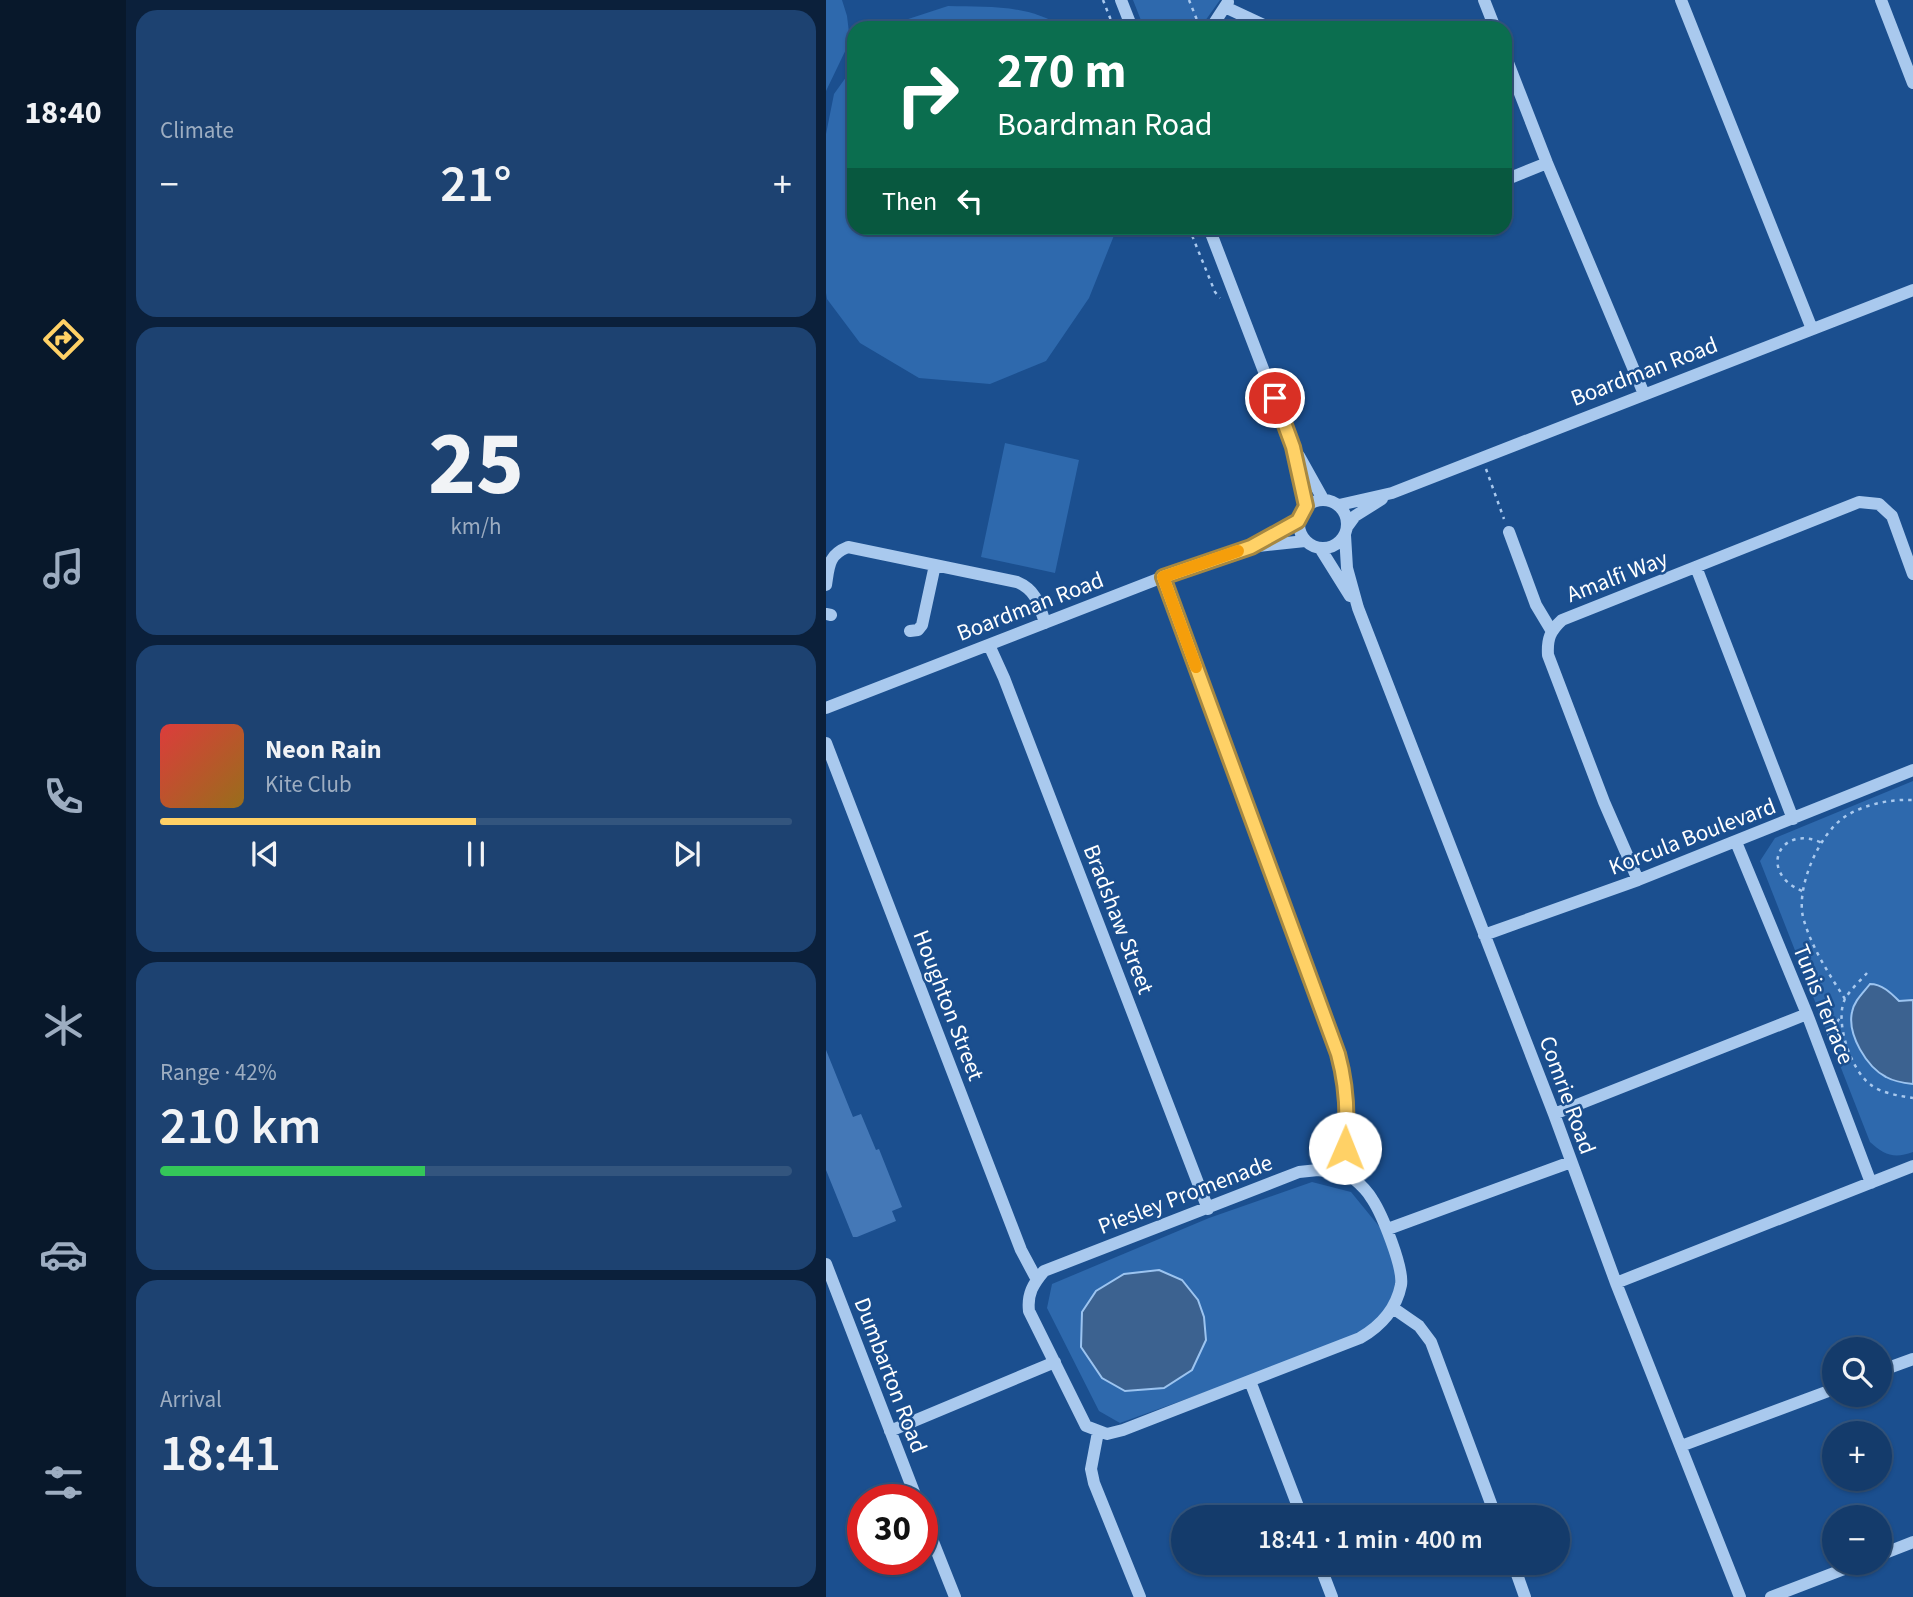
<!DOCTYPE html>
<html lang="en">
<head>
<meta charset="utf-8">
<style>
  :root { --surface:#143b6b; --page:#1d4271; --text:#f1f3f6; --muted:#9dadc1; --line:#33557e; --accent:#ffd166 }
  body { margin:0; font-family:"Source Sans 3",sans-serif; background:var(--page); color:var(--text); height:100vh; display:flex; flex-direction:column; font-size:26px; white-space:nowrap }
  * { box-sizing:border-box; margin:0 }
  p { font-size:23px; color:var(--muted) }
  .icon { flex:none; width:38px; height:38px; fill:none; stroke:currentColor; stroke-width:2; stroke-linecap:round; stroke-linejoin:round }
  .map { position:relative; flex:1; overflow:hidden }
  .drawer { display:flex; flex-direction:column; gap:10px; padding:10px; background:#0b203b; width:700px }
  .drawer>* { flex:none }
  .top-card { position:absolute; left:21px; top:21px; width:665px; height:214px; border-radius:21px; box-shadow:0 2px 5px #0004,0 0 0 2px var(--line); background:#0b6e4f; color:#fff; overflow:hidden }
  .controls { position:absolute; left:996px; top:1337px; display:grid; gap:14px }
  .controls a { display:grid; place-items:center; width:70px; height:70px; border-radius:50%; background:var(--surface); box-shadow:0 2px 5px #0004,0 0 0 2px var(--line); font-size:35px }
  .speed { position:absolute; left:21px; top:1484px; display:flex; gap:14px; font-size:35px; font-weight:700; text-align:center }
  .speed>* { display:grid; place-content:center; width:91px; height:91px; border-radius:50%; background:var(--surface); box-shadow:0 2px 5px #0004,0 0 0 2px var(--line); line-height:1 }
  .speed .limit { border:10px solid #d22; background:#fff; color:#111 }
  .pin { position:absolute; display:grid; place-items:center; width:60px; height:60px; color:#fff; margin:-30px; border:4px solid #fff; border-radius:50%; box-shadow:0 2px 7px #0007 }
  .me { position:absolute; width:77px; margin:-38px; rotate:1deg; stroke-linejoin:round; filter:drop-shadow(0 0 5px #0008) }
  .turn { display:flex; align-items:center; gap:24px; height:147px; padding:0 35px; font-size:32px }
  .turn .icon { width:91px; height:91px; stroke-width:2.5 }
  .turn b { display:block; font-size:49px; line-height:60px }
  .then { display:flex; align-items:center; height:66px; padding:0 35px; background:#0003; gap:14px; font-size:26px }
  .big { font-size:52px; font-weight:600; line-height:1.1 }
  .drawer .tile { flex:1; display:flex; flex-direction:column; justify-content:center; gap:10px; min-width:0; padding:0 24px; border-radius:21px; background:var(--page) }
  .drawer .dial { align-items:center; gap:0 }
  .dial b { font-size:91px; line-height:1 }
  .song { display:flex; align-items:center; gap:21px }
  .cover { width:84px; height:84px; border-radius:10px; background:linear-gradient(135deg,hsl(0 70% 55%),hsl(40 70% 35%)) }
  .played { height:7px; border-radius:4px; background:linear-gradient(90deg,var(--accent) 50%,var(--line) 50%) }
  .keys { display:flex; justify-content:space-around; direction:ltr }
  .heat { display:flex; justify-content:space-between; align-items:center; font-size:38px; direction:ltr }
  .charge { height:10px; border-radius:5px; background:linear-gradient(90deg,#34c759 42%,var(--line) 0) }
  .trip { position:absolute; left:345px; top:1505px; width:399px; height:70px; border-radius:35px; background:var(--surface); box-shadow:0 2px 5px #0004,0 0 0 2px var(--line); font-weight:600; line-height:70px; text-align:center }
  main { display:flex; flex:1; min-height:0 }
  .tabs { display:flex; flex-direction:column; width:126px; justify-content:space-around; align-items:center; background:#08182b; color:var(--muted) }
  .tabs .icon { width:49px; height:49px }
  .tabs .on { color:var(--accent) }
  .tabs b { font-size:32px; color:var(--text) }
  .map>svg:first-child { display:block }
  .green { fill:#2e69ad }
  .water { fill:#3c6290; stroke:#9cc4f0; stroke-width:2 }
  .building { fill:#4478b7 }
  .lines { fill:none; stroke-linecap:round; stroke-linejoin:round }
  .path { stroke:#a9c9ee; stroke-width:2.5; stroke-dasharray:3.5 5; stroke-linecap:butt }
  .minor { stroke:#a9c9ee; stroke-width:12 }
  .route-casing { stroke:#a68842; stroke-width:18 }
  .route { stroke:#ffd166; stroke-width:12 }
  .slow { stroke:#f59e0b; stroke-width:12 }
  .labels { text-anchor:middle; stroke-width:5; stroke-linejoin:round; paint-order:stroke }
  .street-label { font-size:23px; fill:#fff; stroke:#1b4f8f }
</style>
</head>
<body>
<main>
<nav class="tabs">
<b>18:40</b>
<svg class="icon on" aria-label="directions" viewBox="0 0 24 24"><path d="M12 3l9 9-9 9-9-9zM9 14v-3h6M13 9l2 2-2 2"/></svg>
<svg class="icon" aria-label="music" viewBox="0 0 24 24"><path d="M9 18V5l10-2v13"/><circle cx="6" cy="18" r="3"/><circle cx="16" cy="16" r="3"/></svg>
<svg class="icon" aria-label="phone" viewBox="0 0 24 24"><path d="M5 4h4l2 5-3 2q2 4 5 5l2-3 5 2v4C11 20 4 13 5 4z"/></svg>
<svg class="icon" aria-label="climate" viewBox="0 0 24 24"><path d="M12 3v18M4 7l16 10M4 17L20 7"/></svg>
<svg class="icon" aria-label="car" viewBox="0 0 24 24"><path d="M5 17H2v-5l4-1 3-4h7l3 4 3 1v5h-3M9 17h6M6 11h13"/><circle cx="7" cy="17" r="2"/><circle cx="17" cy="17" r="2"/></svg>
<svg class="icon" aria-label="filters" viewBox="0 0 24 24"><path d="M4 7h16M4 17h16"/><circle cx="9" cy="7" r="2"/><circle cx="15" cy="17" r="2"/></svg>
</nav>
<section class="drawer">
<div class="tile"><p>Climate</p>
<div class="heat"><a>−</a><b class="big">21°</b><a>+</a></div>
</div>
<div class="tile dial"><b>25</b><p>km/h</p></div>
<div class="tile">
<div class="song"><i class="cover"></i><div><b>Neon Rain</b><p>Kite Club</p></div></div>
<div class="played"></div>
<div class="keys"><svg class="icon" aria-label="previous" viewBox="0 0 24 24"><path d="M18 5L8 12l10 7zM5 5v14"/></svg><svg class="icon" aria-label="pause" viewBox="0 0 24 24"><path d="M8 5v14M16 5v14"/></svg><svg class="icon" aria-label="next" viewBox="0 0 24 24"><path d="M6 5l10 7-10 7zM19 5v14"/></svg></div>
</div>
<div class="tile"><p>Range · 42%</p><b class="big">210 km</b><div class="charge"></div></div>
<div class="tile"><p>Arrival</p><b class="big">18:41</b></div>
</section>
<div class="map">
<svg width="1087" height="1597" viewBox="0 0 1087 1597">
  <rect width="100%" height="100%" fill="#1b4f8f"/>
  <path class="green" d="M0 0H16L21 16 24 41 0 91Z
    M307 0H394L374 28H318Z
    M122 6C162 7 203 4 238 28H64L70 23Z
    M28 66V228H291L263 298 220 361 164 384 93 378 34 343 1 299 0 293V134L8 94Z
    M179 443 253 460 229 573 155 557Z
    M1087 781V1152C1068 1159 1058 1155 1044 1142L934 861 949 838Z
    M486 1182 525 1192 565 1241 575 1287 559 1323 424 1376 294 1423 273 1411 221 1308 226 1284 383 1218Z"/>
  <path class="water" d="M1044 984C1056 984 1065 993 1073 1001L1087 1000V1084C1078 1083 1069 1082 1060 1077 1041 1067 1021 1035 1026 1012 1028 1001 1037 993 1044 984Z
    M333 1270 356 1280 372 1300 378 1317 380 1340 366 1370 338 1388 299 1391 276 1378 255 1347 256 1312 270 1291 298 1274Z"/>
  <path class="building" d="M0 1050 27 1117 35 1114 50 1150 53 1149 76 1207 66 1211 70 1221 31 1237H27L0 1170Z"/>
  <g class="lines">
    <path class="path" d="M277 0 288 28
      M363 0 373 25
      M363 228 389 292 394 298
      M660 469 678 519
      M976 891C931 872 954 823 996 843
      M1041 973C1034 981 1024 990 1019 999 1008 1021 1025 1071 1045 1085 1055 1093 1074 1096 1087 1098
      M1019 999C1003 974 985 947 977 917 970 887 993 833 1020 816 1039 804 1065 799 1087 800
      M1002 1036 1015 1016
      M1006 1045 1018 1039"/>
    <path class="minor" d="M295 0 306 28
      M658 0 669 28
      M855 0 986 329
      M1055 0 1087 83
      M399 7 444 28
      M385 28 402 2
      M679 55 721 163 818 394
      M679 180 721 163
      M383 228 467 447 480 506
      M473 456 497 499
      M473 524a24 24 0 1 1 48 0a24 24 0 1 1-48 0Z
      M513 505 566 493 1087 290
      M521 527 529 516 556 499
      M683 532 710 605 725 630
      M519 535 521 568 532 608 728 1114 790 1283 914 1597
      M432 546 479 541
      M494 548 524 596
      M870 567 967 819
      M337 577 512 1054C523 1092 520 1135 515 1174
      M0 585C3 566 2 555 22 547L191 582C210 590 213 604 219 623
      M0 614 5 615
      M84 631 92 630 96 625 109 565
      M163 645 178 678 382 1209
      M0 708 337 577 425 546 472 521
      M0 743 195 1250 211 1280
      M910 842 981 1014 1045 1183
      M812 880 778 802 722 655C721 639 724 631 736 620L1033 502 1053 504 1066 516 1087 574
      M658 935 812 880 1087 770
      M728 1114 981 1014
      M492 1170C503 1172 518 1172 528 1179 534 1184 542 1192 546 1199 556 1214 578 1268 575 1285 570 1310 555 1326 534 1338L297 1430 281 1434 260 1426 203 1311C201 1294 207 1284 218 1271L473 1172Z
      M562 1229 745 1162
      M0 1264 91 1500
      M790 1283 1087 1166
      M567 1308 593 1326 605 1342 670 1517
      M1054 1371 1087 1359
      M424 1381 476 1517
      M64 1431 229 1362
      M272 1432 265 1469 268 1483 314 1597
      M855 1446 1008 1389
      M96 1514 129 1597
      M1054 1555 1087 1542
      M493 1563 506 1597
      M687 1563 699 1597
      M945 1597 1034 1563"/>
  </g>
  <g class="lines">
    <defs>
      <path id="route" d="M449 398 467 447 480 506 472 521 425 547 337 577 512 1054C520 1083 522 1118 519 1148"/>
    </defs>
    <use href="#route" class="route-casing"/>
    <use href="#route" class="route"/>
    <path class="slow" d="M370 667 337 577 412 551"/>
  </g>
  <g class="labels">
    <g class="street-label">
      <text transform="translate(818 371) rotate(-21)" y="8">Boardman Road</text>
      <text transform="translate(791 576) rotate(-21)" y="8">Amalfi Way</text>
      <text transform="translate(204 606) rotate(-21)" y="8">Boardman Road</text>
      <text transform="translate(866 836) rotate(-21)" y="8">Korcula Boulevard</text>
      <text transform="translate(293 919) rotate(69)" y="8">Bradshaw Street</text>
      <text transform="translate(998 1004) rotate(68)" y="8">Tunis Terrace</text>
      <text transform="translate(123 1005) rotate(69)" y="8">Houghton Street</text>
      <text transform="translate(742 1095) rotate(70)" y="8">Comrie Road</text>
      <text transform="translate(359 1194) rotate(-21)" y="8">Piesley Promenade</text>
      <text transform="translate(65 1375) rotate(69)" y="8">Dumbarton Road</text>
    </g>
  </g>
</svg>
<div class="controls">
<a><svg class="icon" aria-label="search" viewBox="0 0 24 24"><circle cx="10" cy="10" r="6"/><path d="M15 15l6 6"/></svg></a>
<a>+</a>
<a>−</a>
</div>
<div class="speed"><div class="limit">30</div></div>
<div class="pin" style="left:449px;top:398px;background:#d93025"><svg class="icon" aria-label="arrive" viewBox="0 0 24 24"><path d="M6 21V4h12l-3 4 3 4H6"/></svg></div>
<svg class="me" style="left:519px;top:1148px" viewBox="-20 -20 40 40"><circle r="19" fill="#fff"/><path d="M0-13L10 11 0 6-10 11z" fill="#ffd166"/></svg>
<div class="trip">18:41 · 1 min · 400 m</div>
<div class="top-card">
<div class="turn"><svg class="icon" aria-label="right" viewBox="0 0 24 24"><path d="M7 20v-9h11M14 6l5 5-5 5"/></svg><div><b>270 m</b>Boardman Road</div></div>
<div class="then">Then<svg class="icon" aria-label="left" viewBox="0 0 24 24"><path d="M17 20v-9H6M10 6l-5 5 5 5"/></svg></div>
</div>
</div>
</main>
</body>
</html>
